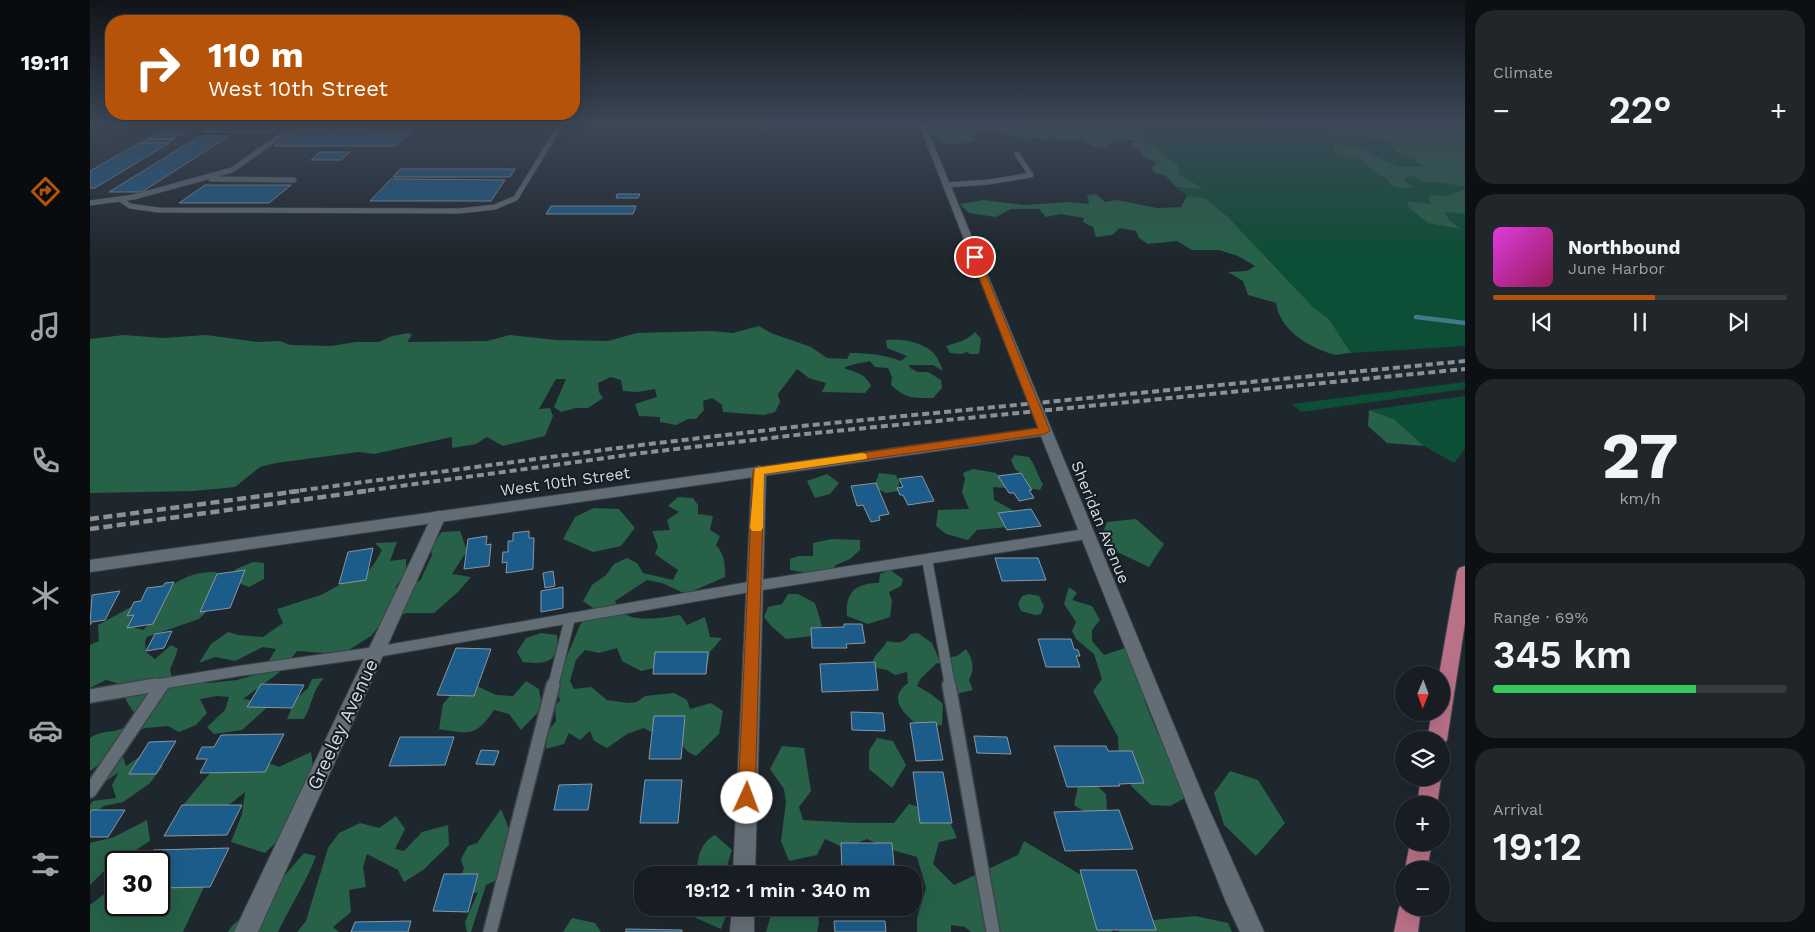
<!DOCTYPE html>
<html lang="en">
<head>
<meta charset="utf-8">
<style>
  :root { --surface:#171d22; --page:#20262a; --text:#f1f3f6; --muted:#9ea2a5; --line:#363b40; --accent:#b45309 }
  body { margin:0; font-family:"Work Sans",sans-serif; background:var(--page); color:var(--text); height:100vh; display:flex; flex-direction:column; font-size:19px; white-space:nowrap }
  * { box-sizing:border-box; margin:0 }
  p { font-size:16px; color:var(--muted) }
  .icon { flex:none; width:28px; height:28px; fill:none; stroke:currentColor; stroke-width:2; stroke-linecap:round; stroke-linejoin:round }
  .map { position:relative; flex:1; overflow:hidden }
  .panel { display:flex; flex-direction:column; gap:10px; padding:10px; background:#0d1013; width:350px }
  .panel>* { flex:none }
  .hud { position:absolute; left:15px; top:15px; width:475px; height:105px; border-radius:20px; box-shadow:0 5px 20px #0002,0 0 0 1px var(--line); background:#b45309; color:#fff; overflow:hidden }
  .needle { width:32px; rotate:181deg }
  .controls { position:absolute; left:1305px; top:666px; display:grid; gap:10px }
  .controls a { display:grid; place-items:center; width:55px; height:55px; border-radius:50%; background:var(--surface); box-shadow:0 5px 20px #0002,0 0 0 1px var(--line); font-size:25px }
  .speed { position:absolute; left:15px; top:851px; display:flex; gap:10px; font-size:25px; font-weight:700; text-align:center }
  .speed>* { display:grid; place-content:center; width:65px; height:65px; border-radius:50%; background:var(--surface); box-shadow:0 5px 20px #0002,0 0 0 1px var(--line); line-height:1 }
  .speed .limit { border:2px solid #111; border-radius:8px; background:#fff; color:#111 }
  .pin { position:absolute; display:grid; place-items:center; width:42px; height:42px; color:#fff; margin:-21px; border:2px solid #fff; border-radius:50%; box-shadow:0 1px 5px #0007 }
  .me { position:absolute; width:55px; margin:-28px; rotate:2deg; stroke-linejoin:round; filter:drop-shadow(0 0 4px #0008) }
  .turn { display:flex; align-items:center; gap:18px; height:105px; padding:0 20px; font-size:22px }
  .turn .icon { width:65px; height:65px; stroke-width:2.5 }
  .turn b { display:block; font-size:35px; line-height:42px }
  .big { font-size:38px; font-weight:600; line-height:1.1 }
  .panel .widget { flex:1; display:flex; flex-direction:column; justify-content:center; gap:8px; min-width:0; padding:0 18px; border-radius:20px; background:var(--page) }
  .panel .dial { align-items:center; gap:0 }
  .dial b { font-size:65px; line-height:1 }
  .song { display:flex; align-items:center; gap:15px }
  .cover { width:60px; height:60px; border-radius:8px; background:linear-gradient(135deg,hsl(300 70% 55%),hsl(330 70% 35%)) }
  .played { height:5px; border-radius:2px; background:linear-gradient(90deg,var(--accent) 55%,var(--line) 55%) }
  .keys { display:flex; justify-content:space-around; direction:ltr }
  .heat { display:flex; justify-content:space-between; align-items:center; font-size:28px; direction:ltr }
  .charge { height:8px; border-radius:4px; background:linear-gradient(90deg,#34c759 69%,var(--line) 0) }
  .trip { position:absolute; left:544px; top:866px; width:288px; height:50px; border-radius:20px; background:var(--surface); box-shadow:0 5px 20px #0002,0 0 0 1px var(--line); font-weight:600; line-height:50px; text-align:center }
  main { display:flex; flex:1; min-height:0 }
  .dock { display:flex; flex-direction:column; width:90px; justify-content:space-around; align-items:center; background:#090c0e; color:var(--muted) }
  .dock .icon { width:35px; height:35px }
  .dock .on { color:var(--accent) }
  .dock b { font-size:22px; color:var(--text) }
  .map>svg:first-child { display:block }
  .green { fill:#0d4e36 }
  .forest { fill:#266148 }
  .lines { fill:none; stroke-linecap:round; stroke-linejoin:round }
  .stream { stroke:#45778a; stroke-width:4.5 }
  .building { fill:#1b5c8a; stroke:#8b969f }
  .service-far2-casing { stroke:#3d454a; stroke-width:6 }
  .service-far1-casing { stroke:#3d454a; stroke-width:12 }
  .service-casing { stroke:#3d454a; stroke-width:16 }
  .minor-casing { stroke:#3d454a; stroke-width:2 }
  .tertiary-casing { stroke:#3d454a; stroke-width:2 }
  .primary-casing { stroke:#3d454a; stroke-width:2 }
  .service-far2 { stroke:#636d75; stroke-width:5 }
  .service-far1 { stroke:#636d75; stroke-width:10 }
  .service { stroke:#636d75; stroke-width:13 }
  .minor { fill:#636d75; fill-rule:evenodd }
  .tertiary { fill:#636d75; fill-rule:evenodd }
  .primary { fill:#b97187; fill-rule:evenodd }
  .rail-far1 { stroke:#8b9197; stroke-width:4; stroke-dasharray:7 4; stroke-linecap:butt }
  .rail { stroke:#8b9197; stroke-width:4.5; stroke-dasharray:9 4.5; stroke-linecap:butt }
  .route { fill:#b45309; stroke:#753606 }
  .slow { fill:#f59e0b }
  .labels { text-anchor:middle; stroke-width:4; stroke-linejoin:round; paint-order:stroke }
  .street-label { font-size:16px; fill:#d5dadf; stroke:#151d24 }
  .near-street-label { font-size:19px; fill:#d5dadf; stroke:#151d24 }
</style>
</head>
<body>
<main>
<nav class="dock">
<b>19:11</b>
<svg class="icon on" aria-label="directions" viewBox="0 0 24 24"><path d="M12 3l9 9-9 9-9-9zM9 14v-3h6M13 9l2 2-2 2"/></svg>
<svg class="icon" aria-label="music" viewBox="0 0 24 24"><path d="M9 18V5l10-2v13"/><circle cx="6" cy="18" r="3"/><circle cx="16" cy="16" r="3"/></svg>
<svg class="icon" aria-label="phone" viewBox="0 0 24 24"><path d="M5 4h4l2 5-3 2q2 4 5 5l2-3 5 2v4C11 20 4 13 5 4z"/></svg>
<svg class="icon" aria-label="climate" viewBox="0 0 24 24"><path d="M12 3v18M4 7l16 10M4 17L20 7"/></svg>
<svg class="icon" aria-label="car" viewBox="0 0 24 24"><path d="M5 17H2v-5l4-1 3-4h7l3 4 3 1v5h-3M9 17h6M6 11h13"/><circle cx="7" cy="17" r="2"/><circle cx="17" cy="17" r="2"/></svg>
<svg class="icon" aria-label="filters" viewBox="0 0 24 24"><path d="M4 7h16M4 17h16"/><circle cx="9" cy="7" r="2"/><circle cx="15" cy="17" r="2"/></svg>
</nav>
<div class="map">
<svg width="1375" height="932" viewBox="0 0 1375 932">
  <rect width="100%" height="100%" fill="#1f272e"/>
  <path class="green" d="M1041 124H1375V346L1261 353 1239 319 1223 307 1137 216 1115 198 1097 196 1086 187 1113 188 1089 174 1069 151 1054 139Z
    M1375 382V389L1211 412 1202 404Z
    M1375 396V449L1364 463 1334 446 1304 419 1279 410Z"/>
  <path class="forest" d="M839 124H1041L1054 139 1087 164 1089 174 1114 189 1086 187 1076 176 1066 173 1061 168 1067 163 1052 156 1051 151 1039 144 1046 141 1027 137 1033 139 1018 143 1019 146 1016 148 1004 147 992 140 974 141 960 138 955 140 947 138 935 139 889 129 891 134 879 137 886 140C866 146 844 148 839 124Z
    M1205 124H1375V187L1355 183 1334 182 1323 176 1315 177 1314 181 1324 187C1313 189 1302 190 1296 178L1287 174 1273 161 1244 153 1245 146 1241 141 1277 150 1282 155 1308 167H1337L1327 163 1325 158 1309 153 1298 145 1309 143 1214 127Z
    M1375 189V214L1355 212 1359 220 1371 229 1338 223 1319 208 1317 201 1342 204 1338 198 1343 195 1357 196Z
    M1006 194 1015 202 1027 200 1067 208 1091 207 1097 196 1115 198 1137 216 1223 307 1239 319 1261 353C1255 353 1247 356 1242 354 1217 346 1190 330 1186 303L1158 295 1153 281 1138 272 1157 271 1165 266 1148 256 1129 250H1102L1087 241 1058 244 1049 238 1046 231 1030 228 1022 235 1006 237 1003 227 993 222 994 218 971 214 956 217 949 209H921L906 217 879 213 870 204 893 200 935 205 978 202 999 204 997 195Z
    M669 326 681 333 721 347 737 358 757 359 760 353C778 353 795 355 811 361L817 356 797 348 796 340C809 338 830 342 840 350 847 355 850 363 853 371L843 365H819L820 368 828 372H838L851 380 852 388 843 398C823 398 816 399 801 385L802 377 798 368 785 367 780 361C773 363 760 364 754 368 767 373 775 373 781 386L775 393 732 392 736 383 719 378 707 369 688 394 690 402 685 412 674 415 633 412 632 405 622 398 613 401 614 410 606 419H598L586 425 570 422V417L549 416 545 404 567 397 565 389 548 392 533 391 531 380 521 377 508 383 509 392 513 398 498 408H486L471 412 464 407 476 379H466L449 409 460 408 463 416 455 436 413 446 397 437 386 444 362 448V437L284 454 269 452 186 463 170 467 145 487 104 491 0 493V339L34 335 73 338 116 335 168 342 190 341 200 345 241 346 266 342H289L302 336 319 333 322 335 317 342 397 341 420 335 466 340 518 341 547 333 621 331 643 333Z
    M885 332 891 339 889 354H880L877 352 872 354 860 353 856 346C866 343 878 340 885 332Z
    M1279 410 1304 419 1334 446 1297 443 1278 426Z
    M925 455 939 457C946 466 947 475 953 484L950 490 937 488 935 477 925 469 921 460Z
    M883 469 906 473 917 488 903 487 904 500 926 512 917 527 887 530 878 540 856 534 846 526 848 510 879 509 872 492 875 479 873 473Z
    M789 473 806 475 809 482 808 491 796 493 784 487Z
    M737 474 749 483 740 494 725 498 717 481Z
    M588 497 603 498 608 505V514L623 516 620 530 630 536 626 545C635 555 635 564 635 577L596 594 572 583 557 580 525 601C527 604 529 608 531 611 544 624 575 617 590 615L597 625 615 617 620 637 632 638 620 652 617 667 565 668 551 671 532 661 527 648 509 653 495 650 486 660 480 681 484 689 501 687 517 700 538 703 547 702 555 696 584 693 597 700 600 709 621 703 633 711 629 734 606 756 598 752 588 740 596 717 576 723 561 732 554 728 537 734 517 748 504 741 500 731 490 740 479 733 474 744 456 749 457 732 466 721 465 706 470 700 467 691 471 670 490 625 503 608 493 601 502 585 516 575 524 564 537 558 547 563 553 573 583 580 588 570 565 554 568 546 562 531 580 530 577 520 589 512 578 506Z
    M504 508 529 509 545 528 531 546 503 552 473 539 485 517Z
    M1046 519 1074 544 1059 567 1023 550 1014 530 1017 522Z
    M370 531 377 551 362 574 381 577 369 591 344 613H317L294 620 281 636 259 650 234 653 207 651 190 672 153 699 182 703 152 730 124 734 117 727 135 710 139 697 127 696 110 699 117 713 106 725 89 732 78 726 55 728 27 739 36 766 52 755 73 766 59 784 33 802 14 806 0 816V805L3 801 26 798 22 785 29 772 8 787 10 764 0 771V738C20 725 30 740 45 714L37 702 30 684 16 680 0 688V645L9 641 8 625 41 607 48 613 43 627 53 630 60 623 56 604C80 587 95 571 126 572L133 580 143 576 146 569 163 562 174 563V579L159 587 143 581 132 596 109 619 57 637 55 642 56 652 65 659 81 645 88 649 80 670 82 677H94L118 683 147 680 171 673 186 649 173 647 145 661 125 657 109 663 121 644 138 632 148 635 173 637 193 623 187 609 231 595 251 584 271 580 284 564 292 550 285 543 307 542 300 561 316 559V573L305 588 330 581 342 555 340 547 352 532Z
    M742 539 770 540V550L760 559 746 565 740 571 726 574 700 570V559L708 556H723V543Z
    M800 570 813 579 811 586 799 592 802 601 800 617 778 624 757 616C755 592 766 583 789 583L790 574Z
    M979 587 987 593 982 600 1002 606 1010 620 1002 630V641L1014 655 1035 648 1062 673 1054 699 1061 717 1069 736 1097 760V797L1080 806 1061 805 1042 787 1029 763 1028 737 1003 691 1012 679 1004 654 986 639 982 631 986 622 974 604Z
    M698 594H708L725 603 732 626 722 636 696 639 681 626 674 617 678 607 692 604Z
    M939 594 949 596 954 606 951 614 945 615 931 611 928 604 932 596Z
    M451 633 467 635C470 662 457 665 433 662L427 652 436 638Z
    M828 633 842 643 849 659 867 656 876 649C883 660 885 668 879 680L883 690 866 694 860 666 847 663 831 678 827 686 841 694 853 704 852 725 831 728C817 716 795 700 818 683L817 672 805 675 797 670 786 668 783 660C787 652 793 649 797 641 808 643 814 644 820 634Z
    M234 678C222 691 223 703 214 719H197L205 700 218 688 222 679Z
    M436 681 449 689 452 708 431 730 419 714 404 710C386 737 379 734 349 729L353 704 369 685 387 686 406 695 423 696Z
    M787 738 803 741 816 765 802 788 779 769V751Z
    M692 746 714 748 721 791 709 807 713 820 767 823H804L819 804 857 815 867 838 849 842 843 864 864 885 928 855 934 841 1013 888 1022 932H881L875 927 861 925V932H827V918L836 888 827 857 799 849 777 839 754 848 735 839 727 855 699 861 691 841 696 802 694 789 680 769Z
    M221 752 223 766 220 810 175 853 141 842 152 814 155 792 118 822 93 805 126 766 179 763 189 767Z
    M1140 771 1168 780 1195 823 1166 856 1134 825 1124 793Z
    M1006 785 1016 794 1017 811 1001 816 984 805 988 786Z
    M411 809 427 849 405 881 396 885 381 932H377L375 922 388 892 366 899 367 883 374 869 371 859 378 846 387 843Z
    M306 816 315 829 305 849 314 851 332 832 358 825 359 845 333 870 314 882 308 870 277 854 273 867 276 887 259 890 261 912 243 927 249 932H207L216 921 238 848 249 833 270 823 289 828Z
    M57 820 60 841 16 869 0 885V843L24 837Z
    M625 835 642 850 637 866 640 875H607C607 858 610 843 625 835Z
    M214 853 226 856C216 883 200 906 188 932H138L142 926 189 882Z
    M87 869 114 887 93 932H0V905L26 885V905H69V881Z
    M604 908H639L631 929 606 918Z
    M683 908H727L729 923 727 932H676Z
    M1105 916 1138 923 1142 932H1028C1049 918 1080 919 1105 916Z
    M482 918 505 923 511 932H473Z"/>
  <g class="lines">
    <path class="stream" d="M1326 317 1375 323"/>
  </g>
  <path class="building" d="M84 124H108L83 139H58Z
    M126 124H192L181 132H113Z
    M355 124H420L354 125Z
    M207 129 322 130 305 146H184Z
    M110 136H139L52 192H19Z
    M58 139H83L77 143H51Z
    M49 143H79L5 188H0V171Z
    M230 152H260L251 160H221Z
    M310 169H425L420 177H303Z
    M301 179 415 180 401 201H280Z
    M115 185H201L179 203H89Z
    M527 194H550L548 198H526Z
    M461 206H546L543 214H456Z
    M931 473 942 490H939L944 498 929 501 924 493H919L908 476Z
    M832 476 844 501 818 505 813 495H810L807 488 813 487 809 479Z
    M786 483 799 514 789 516 790 520 781 522 773 505 767 506 761 486Z
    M941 509 951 526 917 530 908 513Z
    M439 531V538H444L443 569 416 573 417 562 412 563 413 552H418V541H423V533Z
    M397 536 396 545 401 544 399 566 374 569 378 539Z
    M283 548 276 580 249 584 258 552Z
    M905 558H948L956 580 912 581Z
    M155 570 140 608 110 612 127 574Z
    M463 571 465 586 455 588 453 573Z
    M84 582 63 624 37 628 44 615 37 616 44 602 51 601 57 588 73 586 75 583Z
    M473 587V608L451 612V591Z
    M30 591 15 620 2 622 0 625 2 595Z
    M754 624H772L775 643 756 644 757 648H722L721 628 754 627Z
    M82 631 74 648 56 651 65 634Z
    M948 639H981L984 649 988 650 990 656H986L990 667H956Z
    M366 648 401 649 384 696 347 695Z
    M565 652H618L616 674H563Z
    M785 662 788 690 732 692 730 664Z
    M171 684 214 685 202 708 157 707Z
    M761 712 793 713 795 731 762 730Z
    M564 716H595L591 759H559Z
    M846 722 853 760 826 761 820 723Z
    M194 734 175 772 110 773 117 759H106L112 747H124L131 735Z
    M884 736 917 737 921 754 887 753Z
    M310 737H364L355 765 299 766Z
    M86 741 66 774H39L59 742Z
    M964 746H1016L1018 751H1042L1054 783 1029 784 1030 786 977 787Z
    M391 750 409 751 404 765 386 764Z
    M823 772H853L862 823H830Z
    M555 780H592L588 823H550Z
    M502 784 498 810H464L469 785Z
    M92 805H152L137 835 74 836Z
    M2 810H35L18 837H0V813Z
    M1029 810 1043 849 975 851 964 812Z
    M751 843H802L805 875H752Z
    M139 848 120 887 69 888V862H50L54 856H60L63 850Z
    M990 870H1046L1066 930H1007Z
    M354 874H388L378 912 343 911Z
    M321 921 318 932H261L265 922Z
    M744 921H795L796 932H745Z
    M536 929 592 930V932H536Z"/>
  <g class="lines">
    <defs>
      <path id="service-far2" d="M121 179 204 180
        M856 185 899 182 941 175 927 154
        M30 199 40 206 68 210 369 211 405 207 426 198 471 124
        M0 203 44 197 142 170 207 124"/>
      <path id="service-far1" d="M837 559 860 686
        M58 686 149 671 286 652 665 586 996 534
        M71 686 73 684
        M463 686 480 618"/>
      <path id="service" d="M859 685 903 932
        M0 696 66 685
        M0 791 72 685
        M400 932 463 685"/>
      <path id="minor" d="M669 466 674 468 676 471 665 875H643L662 471 664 468Z
        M349 511 354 512 356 516 168 932H144L342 516 344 512Z
        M642 908H664V932H640Z"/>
      <path id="tertiary" d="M829 124H835L1114 798 1174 932H1150L1136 902 951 436 0 572V560L948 428Z"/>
      <path id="primary" d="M1375 566V623L1357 740 1351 747V740H1337L1342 712H1351V675H1349L1367 572 1369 568Z
        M1331 778H1351L1347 805H1327Z
        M1320 842H1342L1337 870H1315Z
        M1314 899V908H1331L1328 932H1304L1309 908Z"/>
    </defs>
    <use href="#service-far2" class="service-far2-casing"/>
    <use href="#service-far1" class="service-far1-casing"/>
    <use href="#service" class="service-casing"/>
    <use href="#minor" class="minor-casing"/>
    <use href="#tertiary" class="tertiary-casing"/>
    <use href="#primary" class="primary-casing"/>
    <use href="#service-far2" class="service-far2"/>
    <use href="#service-far1" class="service-far1"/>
    <use href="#service" class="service"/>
    <use href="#minor" class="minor"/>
    <use href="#tertiary" class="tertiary"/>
    <use href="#primary" class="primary"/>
    <path class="rail-far1" d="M199 492 551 445 712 426 1375 361
      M267 492 552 453 715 434 1375 369"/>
    <path class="rail" d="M0 519 209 491
      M0 529 276 491"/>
  </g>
  <linearGradient id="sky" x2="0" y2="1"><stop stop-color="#111519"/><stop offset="0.49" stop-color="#3c4757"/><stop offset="1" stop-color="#3c4757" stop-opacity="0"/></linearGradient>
  <rect width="1375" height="254" fill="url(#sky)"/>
  <path class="route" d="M885 255 889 257 960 431 955 434 674 474 665 798 663 804 657 806 651 804 648 798 663 471 665 468 948 428 881 257Z"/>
  <path class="slow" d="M772 453 776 454 777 457 776 459 674 474 673 528 671 531H662L660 528 665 468Z"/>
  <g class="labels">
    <g class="street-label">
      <text transform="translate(475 481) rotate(-8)" y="6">West 10th Street</text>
      <text transform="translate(1011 522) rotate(68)" y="6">Sheridan Avenue</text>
    </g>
    <g class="near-street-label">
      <text transform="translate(252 724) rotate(-65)" y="7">Greeley Avenue</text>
    </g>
  </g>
</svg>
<div class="controls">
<a><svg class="needle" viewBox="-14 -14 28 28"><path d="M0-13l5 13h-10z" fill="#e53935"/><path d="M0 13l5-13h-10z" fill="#9ea2a5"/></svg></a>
<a><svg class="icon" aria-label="layers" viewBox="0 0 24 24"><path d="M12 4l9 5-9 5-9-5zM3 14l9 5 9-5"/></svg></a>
<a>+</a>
<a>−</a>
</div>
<div class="speed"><div class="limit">30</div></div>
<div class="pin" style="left:885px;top:257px;background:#d93025"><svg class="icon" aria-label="arrive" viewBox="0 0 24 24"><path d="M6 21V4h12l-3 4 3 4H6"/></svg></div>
<svg class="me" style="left:657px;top:798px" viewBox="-20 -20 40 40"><circle r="19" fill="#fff"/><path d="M0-13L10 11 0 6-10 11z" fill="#b45309"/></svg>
<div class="trip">19:12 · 1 min · 340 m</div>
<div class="hud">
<div class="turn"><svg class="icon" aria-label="right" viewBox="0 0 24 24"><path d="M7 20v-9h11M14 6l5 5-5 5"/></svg><div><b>110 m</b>West 10th Street</div></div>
</div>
</div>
<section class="panel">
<div class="widget"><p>Climate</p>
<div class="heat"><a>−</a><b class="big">22°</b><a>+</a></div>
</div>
<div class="widget">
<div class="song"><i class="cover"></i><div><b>Northbound</b><p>June Harbor</p></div></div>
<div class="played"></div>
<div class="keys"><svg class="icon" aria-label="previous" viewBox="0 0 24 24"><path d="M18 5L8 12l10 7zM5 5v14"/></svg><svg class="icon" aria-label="pause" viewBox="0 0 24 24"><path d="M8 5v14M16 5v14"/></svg><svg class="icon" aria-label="next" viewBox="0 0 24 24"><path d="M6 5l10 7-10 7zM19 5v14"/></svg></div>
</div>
<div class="widget dial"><b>27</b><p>km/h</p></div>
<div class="widget"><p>Range · 69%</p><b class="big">345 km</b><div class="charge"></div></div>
<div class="widget"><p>Arrival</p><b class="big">19:12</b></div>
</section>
</main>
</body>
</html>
